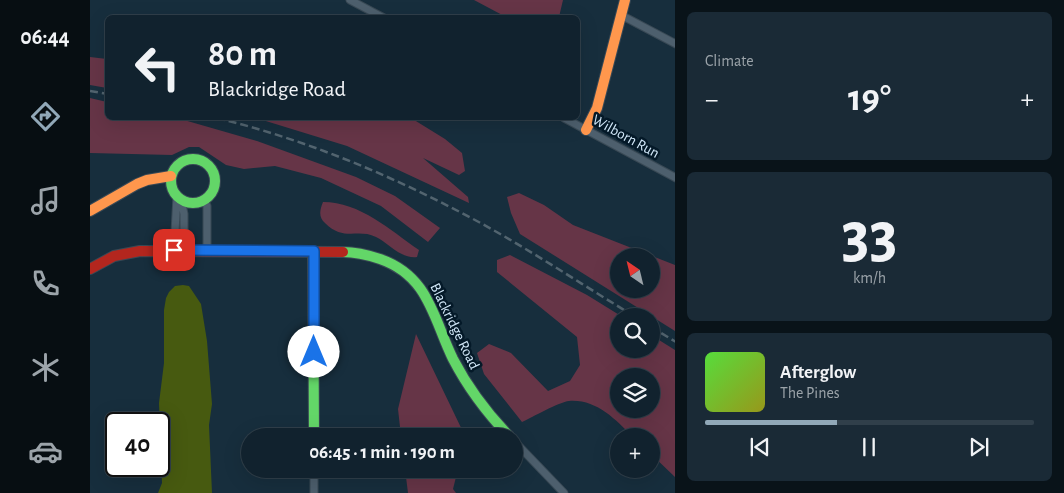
<!DOCTYPE html>
<html lang="en">
<head>
<meta charset="utf-8">
<style>
  :root { --surface:#11222e; --page:#1a2a36; --text:#f1f3f6; --muted:#9ca4aa; --line:#303f4a; --accent:#91a8b8 }
  body { margin:0; font-family:"Alegreya Sans",sans-serif; background:var(--page); color:var(--text); height:100vh; display:flex; flex-direction:column; font-size:19px; white-space:nowrap }
  * { box-sizing:border-box; margin:0 }
  p { font-size:16px; color:var(--muted) }
  .icon { flex:none; width:28px; height:28px; fill:none; stroke:currentColor; stroke-width:2; stroke-linecap:round; stroke-linejoin:round }
  .map { position:relative; flex:1; overflow:hidden }
  .drawer { display:flex; flex-direction:column; gap:12px; padding:12px; background:#091319; width:389px }
  .drawer>* { flex:none }
  .banner { position:absolute; left:15px; top:15px; width:475px; height:105px; border-radius:8px; box-shadow:0 5px 20px #0002,0 0 0 1px var(--line); background:#11222e; color:var(--text); overflow:hidden }
  .needle { width:32px; rotate:325deg }
  .fabs { position:absolute; left:520px; top:248px; display:grid; gap:10px }
  .fabs a { display:grid; place-items:center; width:50px; height:50px; border-radius:50%; background:var(--surface); box-shadow:0 5px 20px #0002,0 0 0 1px var(--line); font-size:25px }
  .speed { position:absolute; left:15px; top:412px; display:flex; gap:10px; font-size:25px; font-weight:700; text-align:center }
  .speed>* { display:grid; place-content:center; width:65px; height:65px; border-radius:50%; background:var(--surface); box-shadow:0 5px 20px #0002,0 0 0 1px var(--line); line-height:1 }
  .speed .limit { border:2px solid #111; border-radius:8px; background:#fff; color:#111 }
  .pin { position:absolute; display:grid; place-items:center; width:42px; height:42px; color:#fff; margin:-21px; border-radius:10px; box-shadow:0 2px 8px #0006 }
  .me { position:absolute; width:55px; margin:-28px; rotate:0deg; stroke-linejoin:round; filter:drop-shadow(0 0 4px #0008) }
  .turn { display:flex; align-items:center; gap:18px; height:105px; padding:0 20px; font-size:22px }
  .turn .icon { width:65px; height:65px; stroke-width:2.5 }
  .turn b { display:block; font-size:35px; line-height:42px }
  .big { font-size:38px; font-weight:700; line-height:1.1 }
  .drawer .widget { flex:1; display:flex; flex-direction:column; justify-content:center; gap:8px; min-width:0; padding:0 18px; border-radius:8px; background:var(--page) }
  .drawer .dial { align-items:center; gap:0 }
  .dial b { font-size:65px; line-height:1 }
  .song { display:flex; align-items:center; gap:15px }
  .cover { width:60px; height:60px; border-radius:8px; background:linear-gradient(135deg,hsl(110 70% 55%),hsl(60 70% 35%)) }
  .played { height:5px; border-radius:2px; background:linear-gradient(90deg,var(--accent) 40%,var(--line) 40%) }
  .keys { display:flex; justify-content:space-around; direction:ltr }
  .heat { display:flex; justify-content:space-between; align-items:center; font-size:28px; direction:ltr }
  .trip { position:absolute; left:151px; top:428px; width:282px; height:50px; border-radius:25px; background:var(--surface); box-shadow:0 5px 20px #0002,0 0 0 1px var(--line); font-weight:700; line-height:50px; text-align:center }
  main { display:flex; flex:1; min-height:0 }
  .tab-bar { display:flex; flex-direction:column; width:90px; justify-content:space-around; align-items:center; background:#070e12; color:var(--muted) }
  .tab-bar .icon { width:35px; height:35px }
  .tab-bar .active { color:var(--accent) }
  .tab-bar b { font-size:22px; color:var(--text) }
  .map>svg:first-child { display:block }
  .green { fill:#663547; fill-rule:evenodd }
  .water { fill:#475a10 }
  .lines { fill:none; stroke-linecap:round; stroke-linejoin:round }
  .street-casing { stroke:#394955; stroke-width:9 }
  .fast-casing { stroke:#394955; stroke-width:12 }
  .slow-casing { stroke:#394955; stroke-width:12 }
  .jam-casing { stroke:#394955; stroke-width:12 }
  .street { stroke:#4d5f6d; stroke-width:7 }
  .fast { stroke:#63d668; stroke-width:10 }
  .slow { stroke:#ff974d; stroke-width:10 }
  .jam { stroke:#b3261e; stroke-width:10 }
  .rail { stroke:#52646f; stroke-width:2.5; stroke-dasharray:8 4; stroke-linecap:butt }
  .route-casing { stroke:#114b97; stroke-width:12 }
  .route { stroke:#1a73e8; stroke-width:9 }
  .labels { text-anchor:middle; stroke-width:5; stroke-linejoin:round; paint-order:stroke }
  .street-label { font-size:15px; fill:#d3e9fa; stroke:#041928 }
</style>
</head>
<body>
<main>
<nav class="tab-bar">
<b>06:44</b>
<svg class="icon active" aria-label="directions" viewBox="0 0 24 24"><path d="M12 3l9 9-9 9-9-9zM9 14v-3h6M13 9l2 2-2 2"/></svg>
<svg class="icon" aria-label="music" viewBox="0 0 24 24"><path d="M9 18V5l10-2v13"/><circle cx="6" cy="18" r="3"/><circle cx="16" cy="16" r="3"/></svg>
<svg class="icon" aria-label="phone" viewBox="0 0 24 24"><path d="M5 4h4l2 5-3 2q2 4 5 5l2-3 5 2v4C11 20 4 13 5 4z"/></svg>
<svg class="icon" aria-label="climate" viewBox="0 0 24 24"><path d="M12 3v18M4 7l16 10M4 17L20 7"/></svg>
<svg class="icon" aria-label="car" viewBox="0 0 24 24"><path d="M5 17H2v-5l4-1 3-4h7l3 4 3 1v5h-3M9 17h6M6 11h13"/><circle cx="7" cy="17" r="2"/><circle cx="17" cy="17" r="2"/></svg>
</nav>
<div class="map">
<svg width="586" height="493" viewBox="0 0 586 493">
  <rect width="100%" height="100%" fill="#172e3d"/>
  <path class="green" d="M384 0H473L469 17H416Z
    M0 57 17 59V88L0 85Z
    M0 98 17 102 18 118H87L167 141 266 177 305 196 350 228 338 242 291 206 231 178 185 166 154 169 136 165 109 147H99L82 155 0 153Z
    M166 118H321L355 139 372 153 375 171 369 175 333 158 378 197 379 203 257 146Z
    M429 193 454 205 483 225 585 265V331L430 234 421 213 417 197ZM561 256V289H529V256Z
    M233 202C270 202 300 230 329 250L327 257C310 259 299 243 286 237 267 228 254 242 235 223 228 217 230 209 233 202Z
    M420 255 497 295 531 316H529V349H561V335L585 350V477L561 454V436H542C525 419 506 399 479 401 469 402 443 417 432 422L394 374 387 353 399 344 421 353 458 391 480 381 490 365 487 337 407 272V260ZM561 376V409H529V376Z
    M326 334 375 436H311L308 409Z
    M315 469H368L363 489 366 493H318Z"/>
  <path class="water" d="M93 285 99 286 111 304 117 341 122 404 119 425 122 493H68L72 483 69 403 74 363V310L76 298 79 292 85 286Z"/>
  <g class="lines">
    <defs>
      <path id="street" d="M260 0 294 18
        M531 15 586 44
        M474 118 586 178
        M91 200 94 214V251
        M114 200 117 206V250
        M84 250 87 196
        M425 442 474 493
        M224 493V469"/>
      <path id="fast" d="M81 181a22 22 0 1 1 44 0a22 22 0 1 1-44 0Z
        M223 251 224 436
        M253 252C265 252 278 255 290 259 339 276 343 318 363 359 378 388 397 413 419 436"/>
      <path id="slow" d="M496 130 507 108 535 0
        M0 211 47 184 57 180 81 176"/>
      <path id="jam" d="M0 269 24 256 50 251 253 252"/>
    </defs>
    <use href="#street" class="street-casing"/>
    <use href="#fast" class="fast-casing"/>
    <use href="#slow" class="slow-casing"/>
    <use href="#jam" class="jam-casing"/>
    <use href="#street" class="street"/>
    <use href="#fast" class="fast"/>
    <use href="#slow" class="slow"/>
    <use href="#jam" class="jam"/>
    <path class="rail" d="M0 91 18 94
      M127 118C217 140 303 176 385 220 439 249 491 284 544 316
      M561 327 586 342"/>
  </g>
  <g class="lines">
    <defs>
      <path id="route" d="M84 250 224 251V352"/>
    </defs>
    <use href="#route" class="route-casing"/>
    <use href="#route" class="route"/>
  </g>
  <g class="labels">
    <g class="street-label">
      <text transform="translate(536 136) rotate(29)" y="5">Wilborn Run</text>
      <text transform="translate(365 326) rotate(64)" y="5">Blackridge Road</text>
    </g>
  </g>
</svg>
<div class="fabs">
<a><svg class="needle" viewBox="-14 -14 28 28"><path d="M0-13l5 13h-10z" fill="#e53935"/><path d="M0 13l5-13h-10z" fill="#9ca4aa"/></svg></a>
<a><svg class="icon" aria-label="search" viewBox="0 0 24 24"><circle cx="10" cy="10" r="6"/><path d="M15 15l6 6"/></svg></a>
<a><svg class="icon" aria-label="layers" viewBox="0 0 24 24"><path d="M12 4l9 5-9 5-9-5zM3 14l9 5 9-5"/></svg></a>
<a>+</a>
</div>
<div class="speed"><div class="limit">40</div></div>
<div class="pin" style="left:84px;top:250px;background:#d93025"><svg class="icon" aria-label="arrive" viewBox="0 0 24 24"><path d="M6 21V4h12l-3 4 3 4H6"/></svg></div>
<svg class="me" style="left:224px;top:352px" viewBox="-20 -20 40 40"><circle r="19" fill="#fff"/><path d="M0-13L10 11 0 6-10 11z" fill="#1a73e8"/></svg>
<div class="trip">06:45 · 1 min · 190 m</div>
<div class="banner">
<div class="turn"><svg class="icon" aria-label="left" viewBox="0 0 24 24"><path d="M17 20v-9H6M10 6l-5 5 5 5"/></svg><div><b>80 m</b>Blackridge Road</div></div>
</div>
</div>
<section class="drawer">
<div class="widget"><p>Climate</p>
<div class="heat"><a>−</a><b class="big">19°</b><a>+</a></div>
</div>
<div class="widget dial"><b>33</b><p>km/h</p></div>
<div class="widget">
<div class="song"><i class="cover"></i><div><b>Afterglow</b><p>The Pines</p></div></div>
<div class="played"></div>
<div class="keys"><svg class="icon" aria-label="previous" viewBox="0 0 24 24"><path d="M18 5L8 12l10 7zM5 5v14"/></svg><svg class="icon" aria-label="pause" viewBox="0 0 24 24"><path d="M8 5v14M16 5v14"/></svg><svg class="icon" aria-label="next" viewBox="0 0 24 24"><path d="M6 5l10 7-10 7zM19 5v14"/></svg></div>
</div>
</section>
</main>
</body>
</html>
